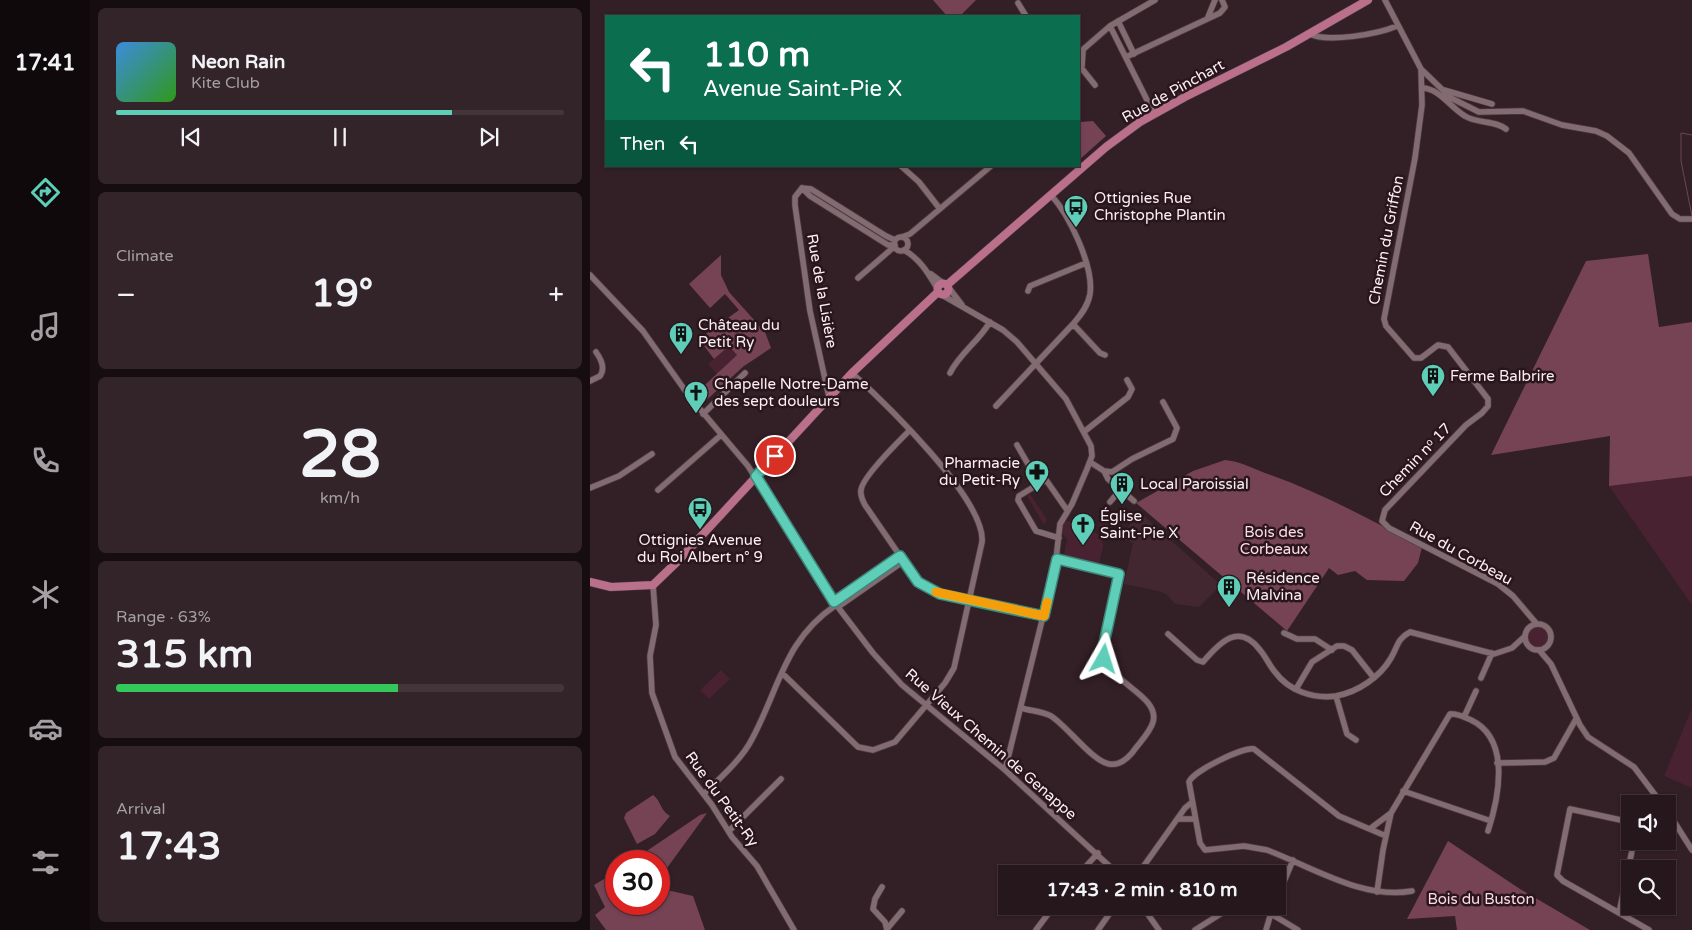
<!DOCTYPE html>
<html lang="en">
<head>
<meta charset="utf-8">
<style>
  :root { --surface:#26171c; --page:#322429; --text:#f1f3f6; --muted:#a49fa3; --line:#42363b; --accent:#5eceb8 }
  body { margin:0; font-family:"Varela Round",sans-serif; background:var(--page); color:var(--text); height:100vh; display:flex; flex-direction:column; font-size:19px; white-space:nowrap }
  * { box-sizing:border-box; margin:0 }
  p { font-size:16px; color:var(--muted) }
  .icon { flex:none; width:28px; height:28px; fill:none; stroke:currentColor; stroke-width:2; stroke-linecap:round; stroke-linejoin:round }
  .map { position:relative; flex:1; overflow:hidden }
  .details { display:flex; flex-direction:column; gap:8px; padding:8px; background:#150d0f; width:500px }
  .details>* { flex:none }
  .guide { position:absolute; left:15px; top:15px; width:475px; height:152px; border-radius:0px; box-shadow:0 1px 4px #0004,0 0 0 1px var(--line); background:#0b6e4f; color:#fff; overflow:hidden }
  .buttons { position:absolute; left:1031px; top:795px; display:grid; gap:10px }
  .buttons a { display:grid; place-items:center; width:55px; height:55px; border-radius:0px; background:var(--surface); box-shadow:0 1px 4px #0004,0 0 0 1px var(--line); font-size:25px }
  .speed { position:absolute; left:15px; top:850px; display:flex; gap:10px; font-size:25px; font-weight:700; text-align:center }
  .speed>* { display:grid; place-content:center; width:65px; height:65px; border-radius:50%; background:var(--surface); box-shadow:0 1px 4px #0004,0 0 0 1px var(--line); line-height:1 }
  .speed .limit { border:8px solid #d22; background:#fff; color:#111 }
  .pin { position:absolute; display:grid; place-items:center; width:42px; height:42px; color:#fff; margin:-21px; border:2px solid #fff; border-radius:50%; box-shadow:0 1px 5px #0007 }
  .me { position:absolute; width:55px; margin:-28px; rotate:6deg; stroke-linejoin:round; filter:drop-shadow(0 0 4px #0008) }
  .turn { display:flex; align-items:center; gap:18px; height:105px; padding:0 15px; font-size:22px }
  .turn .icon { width:65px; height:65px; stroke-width:2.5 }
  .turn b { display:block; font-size:35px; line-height:42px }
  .then { display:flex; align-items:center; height:48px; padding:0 15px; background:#0003; gap:10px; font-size:19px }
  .big { font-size:38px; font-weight:700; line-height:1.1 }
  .details .tile { flex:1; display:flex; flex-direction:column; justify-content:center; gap:8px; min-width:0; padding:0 18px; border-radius:8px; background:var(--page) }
  .details .dial { align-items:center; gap:0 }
  .dial b { font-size:65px; line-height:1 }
  .song { display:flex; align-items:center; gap:15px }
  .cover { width:60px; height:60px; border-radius:8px; background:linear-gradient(135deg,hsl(210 70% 55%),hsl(110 70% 35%)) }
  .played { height:5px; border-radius:2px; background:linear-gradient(90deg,var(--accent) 75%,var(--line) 75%) }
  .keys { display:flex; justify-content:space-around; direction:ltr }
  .heat { display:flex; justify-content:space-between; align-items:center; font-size:28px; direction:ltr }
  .charge { height:8px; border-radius:4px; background:linear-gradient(90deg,#34c759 63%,var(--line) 0) }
  .trip { position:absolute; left:408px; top:865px; width:288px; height:50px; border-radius:0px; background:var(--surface); box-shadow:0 1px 4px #0004,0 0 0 1px var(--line); font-weight:700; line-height:50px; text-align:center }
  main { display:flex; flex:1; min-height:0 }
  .menu { display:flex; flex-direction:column; width:90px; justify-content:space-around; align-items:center; background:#0f090b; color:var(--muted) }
  .menu .icon { width:35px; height:35px }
  .menu .current { color:var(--accent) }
  .menu b { font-size:22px; color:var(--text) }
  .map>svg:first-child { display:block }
  .built { fill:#422730 }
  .green { fill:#482230 }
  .forest { fill:#764355 }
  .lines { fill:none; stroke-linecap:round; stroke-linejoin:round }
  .stream { stroke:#694856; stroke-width:1 }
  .minor-casing { stroke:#4c3b41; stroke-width:7 }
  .major-casing { stroke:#4c3b41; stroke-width:9 }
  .minor { stroke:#836b72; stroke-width:5.5 }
  .major { stroke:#ba708b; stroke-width:8 }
  .route-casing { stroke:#3d8678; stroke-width:12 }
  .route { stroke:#5eceb8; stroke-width:9 }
  .slow { stroke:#f59e0b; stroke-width:9 }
  .labels { text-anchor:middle; stroke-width:5; stroke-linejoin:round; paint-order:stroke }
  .street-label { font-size:15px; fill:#fceef2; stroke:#29161c }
  .poi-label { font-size:15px; fill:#fceef2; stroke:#29161c; text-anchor:start }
  .park-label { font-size:15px; fill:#fdd9e4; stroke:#29161c }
</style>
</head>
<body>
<main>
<nav class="menu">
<b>17:41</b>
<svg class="icon current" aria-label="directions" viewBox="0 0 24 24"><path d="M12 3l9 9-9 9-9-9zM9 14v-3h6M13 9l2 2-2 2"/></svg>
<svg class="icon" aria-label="music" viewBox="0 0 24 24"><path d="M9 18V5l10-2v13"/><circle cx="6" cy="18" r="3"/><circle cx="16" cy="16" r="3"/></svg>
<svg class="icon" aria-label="phone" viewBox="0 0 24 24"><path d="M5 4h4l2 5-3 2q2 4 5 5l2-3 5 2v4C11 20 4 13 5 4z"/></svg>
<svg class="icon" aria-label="climate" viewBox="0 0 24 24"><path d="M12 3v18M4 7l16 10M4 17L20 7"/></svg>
<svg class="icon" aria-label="car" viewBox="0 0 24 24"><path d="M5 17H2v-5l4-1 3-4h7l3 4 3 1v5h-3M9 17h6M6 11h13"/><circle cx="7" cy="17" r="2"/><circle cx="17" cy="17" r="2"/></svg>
<svg class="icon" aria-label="filters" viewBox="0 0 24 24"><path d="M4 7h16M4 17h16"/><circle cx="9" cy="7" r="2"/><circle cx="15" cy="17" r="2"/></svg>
</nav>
<section class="details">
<div class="tile">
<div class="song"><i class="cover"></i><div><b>Neon Rain</b><p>Kite Club</p></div></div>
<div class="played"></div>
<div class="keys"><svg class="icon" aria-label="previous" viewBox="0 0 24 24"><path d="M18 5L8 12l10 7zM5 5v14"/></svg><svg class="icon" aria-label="pause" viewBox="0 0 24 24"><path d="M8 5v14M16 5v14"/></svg><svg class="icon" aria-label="next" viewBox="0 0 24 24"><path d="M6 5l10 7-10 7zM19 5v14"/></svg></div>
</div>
<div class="tile"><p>Climate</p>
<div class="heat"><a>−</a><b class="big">19°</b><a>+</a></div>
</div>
<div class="tile dial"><b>28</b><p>km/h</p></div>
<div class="tile"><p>Range · 63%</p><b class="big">315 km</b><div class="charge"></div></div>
<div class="tile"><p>Arrival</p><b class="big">17:43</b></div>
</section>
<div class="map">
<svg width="1102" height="930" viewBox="0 0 1102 930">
  <rect width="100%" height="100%" fill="#331f26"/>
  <path class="built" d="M547 510 631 585 609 607 585 604 576 594 568 591 534 584 543 543 535 540 537 530Z"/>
  <path class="green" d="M139 346 147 355 127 374 118 364Z
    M1102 476V605L1019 486Z
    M440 494 457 519 454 525 437 496Z
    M516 511 528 517 518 536 507 531Z
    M479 521 512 536 513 547 509 564 474 555 477 539C472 534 470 528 474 522Z
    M937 637a11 11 0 1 1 22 0a11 11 0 1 1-22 0Z
    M131 670 140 679 119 699 110 690Z
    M1102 708V788L1074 776Z"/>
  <path class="forest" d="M343 0H386L370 16H357Z
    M489 119 491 122 503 121 516 136 489 160Z
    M1058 254 1069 327 1102 322V476L1019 486 1020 436 901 455 996 261Z
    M131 255V275L139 292 175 332 181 348 154 366 111 405 103 396 147 355 139 346 124 359 109 339 149 310 135 294 120 308 99 284Z
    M635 460C649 461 662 468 675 473 730 492 781 520 832 547L828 563 814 581 777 580 765 571 748 575 739 568 697 631 546 503 603 471Z
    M63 795C71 800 70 811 80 816L65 834 47 844 34 818 36 813Z
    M117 813 77 868 72 887 77 890 103 896 115 930H16L5 915 15 907 4 885 26 872V904H69V861H42L110 815Z
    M858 841 930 889 1000 930H867L865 916 817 919Z"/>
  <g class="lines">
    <path class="stream" d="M1102 216 1091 161V133L1102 135"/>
    <defs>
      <path id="minor" d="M795 0 831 69 861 98 889 112 933 111 972 125 1006 131 1017 136 1039 153 1082 214 1090 219H1102
        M428 3 436 16
        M618 17 625 0
        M528 21 544 54
        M520 26 564 114
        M720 34C738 43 788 34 807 26
        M489 53 520 26 565 0
        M536 57 630 13 635 7 632 0
        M489 65 505 85
        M492 66 493 50
        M831 69 832 105 825 158 794 319 796 326 824 358H831L848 345 858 347 898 399V406L892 413 876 425 795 510 792 521 799 528 908 584 923 596 946 623
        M832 88C849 88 861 108 875 116 888 124 905 120 916 129
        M854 90 902 104
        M311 166 329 182 350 209
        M212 188 205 197V205L220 311 239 397
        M212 188 220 196 298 245H305
        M212 188 221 189 296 236 305 240
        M312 237 320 234 401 166
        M304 244a7 7 0 1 1 14 0a7 7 0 1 1-14 0Z
        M314 250C330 259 338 273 347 288
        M341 274 353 283
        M0 275 53 331 99 396 158 466 241 598 283 653 312 685 415 770 528 874
        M268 278 305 246
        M359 288 372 305
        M438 291 440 286 496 263
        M352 295 413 330 427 342 476 399 501 446 502 456 497 469 482 504 470 524 465 568 415 770
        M483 324 510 353 515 355
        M360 373C370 353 389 341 400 322
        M0 381 10 376C16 368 11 359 6 352
        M406 406 483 324C491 315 498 306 500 294 504 266 479 215 461 195
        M113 414 155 373
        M320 430C309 441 272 477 271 490 270 496 273 501 275 505L328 582 339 589 350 594 453 616
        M495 431 538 397 542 389 537 380
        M427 445 442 471 454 477 477 510
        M500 462 514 471 522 472 542 459 583 439 587 428 573 402
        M514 471 518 479 544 501
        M455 480 429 496 428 500 446 531 469 538
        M0 488 29 476 62 454
        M68 490 131 435
        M520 502 530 490
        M63 585 66 625 60 656 62 693 85 757 122 805 142 837 167 866 204 930
        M244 602 310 556
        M248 607 314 561
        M935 637a13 13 0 1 1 26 0a13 13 0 1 1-26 0Z
        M694 633 707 639H725L742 650
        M578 634 607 660 613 662C630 642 649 622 670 650 676 657 679 665 685 672 699 691 723 699 746 696 768 692 790 677 801 658 808 646 807 639 820 632L904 654 922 648 934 637
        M949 650 961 664 990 725 998 737 1044 767 1072 804
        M192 673 268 747 283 750 305 742 355 683 364 668 392 542C396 500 294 402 262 373
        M891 678 902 653
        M706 689 722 662 747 646H754L762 650 784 678
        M746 696 757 734 766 740
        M431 708C441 711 452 711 461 716 477 726 502 761 519 764 529 766 536 760 542 753 548 744 560 733 563 722 571 694 511 681 513 648L529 574 467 559
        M874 717 886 691
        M907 763 955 762 964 758 986 719
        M813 791 901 821
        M114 794C130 778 152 759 162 739 190 687 194 640 246 605
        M1078 812 1102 850
        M588 819H605
        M1040 822 980 809 967 875 973 881 1059 930
        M781 828 801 813
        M139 831 191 779
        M796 836 749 816 664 749C653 747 603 771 599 782L610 843 615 850 654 846 677 850C722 867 773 900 822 891
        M489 874 508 853
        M548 874 595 808 601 803
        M693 884 703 860
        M292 887 285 899 283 909 295 922 297 930
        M787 892 793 850 801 813 860 714C868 713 874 717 881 720 921 739 909 797 898 831
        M552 906 569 930
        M668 906 708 930
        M1029 913 1044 841
        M297 929 312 911
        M446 930 464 906
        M508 930 525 906
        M605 930 643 906
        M676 930 681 913"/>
      <path id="major" d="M347.5 289a5.5 5.5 0 1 1 11 0a5.5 5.5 0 1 1-11 0Z
        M357 285 516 147 550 122 595 97 696 47 778 0
        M0 582 21 587 63 585 90 559 262 373 348 292"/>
    </defs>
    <use href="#minor" class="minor-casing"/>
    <use href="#major" class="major-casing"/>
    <use href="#minor" class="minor"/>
    <use href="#major" class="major"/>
  </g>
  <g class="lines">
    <defs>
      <path id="route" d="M185 456 166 476 244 602 310 556 328 582 350 594 454 616 467 559 529 574 513 648 514 659"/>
    </defs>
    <use href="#route" class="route-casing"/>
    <use href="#route" class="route"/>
    <path class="slow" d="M346 592 454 616 457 602"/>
  </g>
  <defs>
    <symbol id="bus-pin" viewBox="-11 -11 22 30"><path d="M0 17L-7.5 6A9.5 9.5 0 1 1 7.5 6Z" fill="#5eceb8" stroke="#29161c"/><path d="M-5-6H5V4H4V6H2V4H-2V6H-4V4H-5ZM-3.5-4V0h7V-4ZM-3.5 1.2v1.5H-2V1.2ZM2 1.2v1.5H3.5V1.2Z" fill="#111"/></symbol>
    <symbol id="building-pin" viewBox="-11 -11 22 30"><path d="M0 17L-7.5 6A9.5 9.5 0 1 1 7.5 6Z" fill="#5eceb8" stroke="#29161c"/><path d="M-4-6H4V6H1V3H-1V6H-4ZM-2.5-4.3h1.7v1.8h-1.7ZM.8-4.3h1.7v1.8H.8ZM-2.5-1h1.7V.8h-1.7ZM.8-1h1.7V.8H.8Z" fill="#111"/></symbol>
    <symbol id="church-pin" viewBox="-11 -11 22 30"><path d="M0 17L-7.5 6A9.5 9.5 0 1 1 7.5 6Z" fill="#5eceb8" stroke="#29161c"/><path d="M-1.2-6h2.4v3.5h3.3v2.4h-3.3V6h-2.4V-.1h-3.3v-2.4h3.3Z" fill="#111"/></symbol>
    <symbol id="pharmacy-pin" viewBox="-11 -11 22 30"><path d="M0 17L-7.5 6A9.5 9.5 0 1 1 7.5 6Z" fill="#5eceb8" stroke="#29161c"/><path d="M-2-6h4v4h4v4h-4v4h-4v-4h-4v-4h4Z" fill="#111"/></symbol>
  </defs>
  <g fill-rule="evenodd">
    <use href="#bus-pin" x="472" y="193" width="28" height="38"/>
    <use href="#building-pin" x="77" y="320" width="28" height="38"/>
    <use href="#building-pin" x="829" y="362" width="28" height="38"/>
    <use href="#church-pin" x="92" y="379" width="28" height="38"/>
    <use href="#pharmacy-pin" x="433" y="458" width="28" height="38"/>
    <use href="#building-pin" x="518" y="470" width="28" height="38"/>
    <use href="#bus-pin" x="96" y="495" width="28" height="38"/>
    <use href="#church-pin" x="479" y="511" width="28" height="38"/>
    <use href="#building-pin" x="625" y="573" width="28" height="38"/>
  </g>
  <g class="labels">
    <g class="street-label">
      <text transform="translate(583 91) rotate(-29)" y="5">Rue de Pinchart</text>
      <text transform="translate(796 240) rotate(-79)" y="5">Chemin du Griffon</text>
      <text transform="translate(232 291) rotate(80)" y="5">Rue de la Lisière</text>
      <text transform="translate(825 460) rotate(-46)" y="5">Chemin nᵒ 17</text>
      <text transform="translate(871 553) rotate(29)" y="5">Rue du Corbeau</text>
      <text transform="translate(401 744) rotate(41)" y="5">Rue Vieux Chemin de Genappe</text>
      <text transform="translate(132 799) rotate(54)" y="5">Rue du Petit-Ry</text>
    </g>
    <g class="poi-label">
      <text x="504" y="203">Ottignies Rue<tspan x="504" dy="17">Christophe Plantin</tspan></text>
      <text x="108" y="330">Château du<tspan x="108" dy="17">Petit Ry</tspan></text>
      <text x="860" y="381">Ferme Balbrire</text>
      <text x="124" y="389">Chapelle Notre-Dame<tspan x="124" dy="17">des sept douleurs</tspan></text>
      <text x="430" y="468" text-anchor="end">Pharmacie<tspan x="430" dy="17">du Petit-Ry</tspan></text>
      <text x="550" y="489">Local Paroissial</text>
      <text x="510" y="521">Église<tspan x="510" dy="17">Saint-Pie X</tspan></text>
      <text x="110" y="545" text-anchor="middle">Ottignies Avenue<tspan x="110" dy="17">du Roi Albert n° 9</tspan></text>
      <text x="656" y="583">Résidence<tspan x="656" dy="17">Malvina</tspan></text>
    </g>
    <g class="park-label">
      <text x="684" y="537">Bois des<tspan x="684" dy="17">Corbeaux</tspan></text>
      <text x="891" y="904">Bois du Buston</text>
    </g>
  </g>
</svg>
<div class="buttons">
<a><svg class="icon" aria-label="sound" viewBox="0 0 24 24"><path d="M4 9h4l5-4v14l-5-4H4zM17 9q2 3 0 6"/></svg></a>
<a><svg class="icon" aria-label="search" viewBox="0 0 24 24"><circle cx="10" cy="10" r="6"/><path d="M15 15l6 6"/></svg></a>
</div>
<div class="speed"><div class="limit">30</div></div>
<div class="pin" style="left:185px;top:456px;background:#d93025"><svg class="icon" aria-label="arrive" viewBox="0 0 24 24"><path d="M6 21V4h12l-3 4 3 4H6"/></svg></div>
<svg class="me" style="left:514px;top:659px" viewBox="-20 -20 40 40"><path d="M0-17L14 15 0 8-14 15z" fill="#5eceb8" stroke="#fff" stroke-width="4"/></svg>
<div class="trip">17:43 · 2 min · 810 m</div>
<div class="guide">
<div class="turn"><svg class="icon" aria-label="left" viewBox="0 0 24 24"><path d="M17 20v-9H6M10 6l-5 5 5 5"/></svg><div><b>110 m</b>Avenue Saint-Pie X</div></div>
<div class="then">Then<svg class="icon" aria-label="left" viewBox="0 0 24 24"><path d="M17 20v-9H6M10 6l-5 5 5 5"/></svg></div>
</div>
</div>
</main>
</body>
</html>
